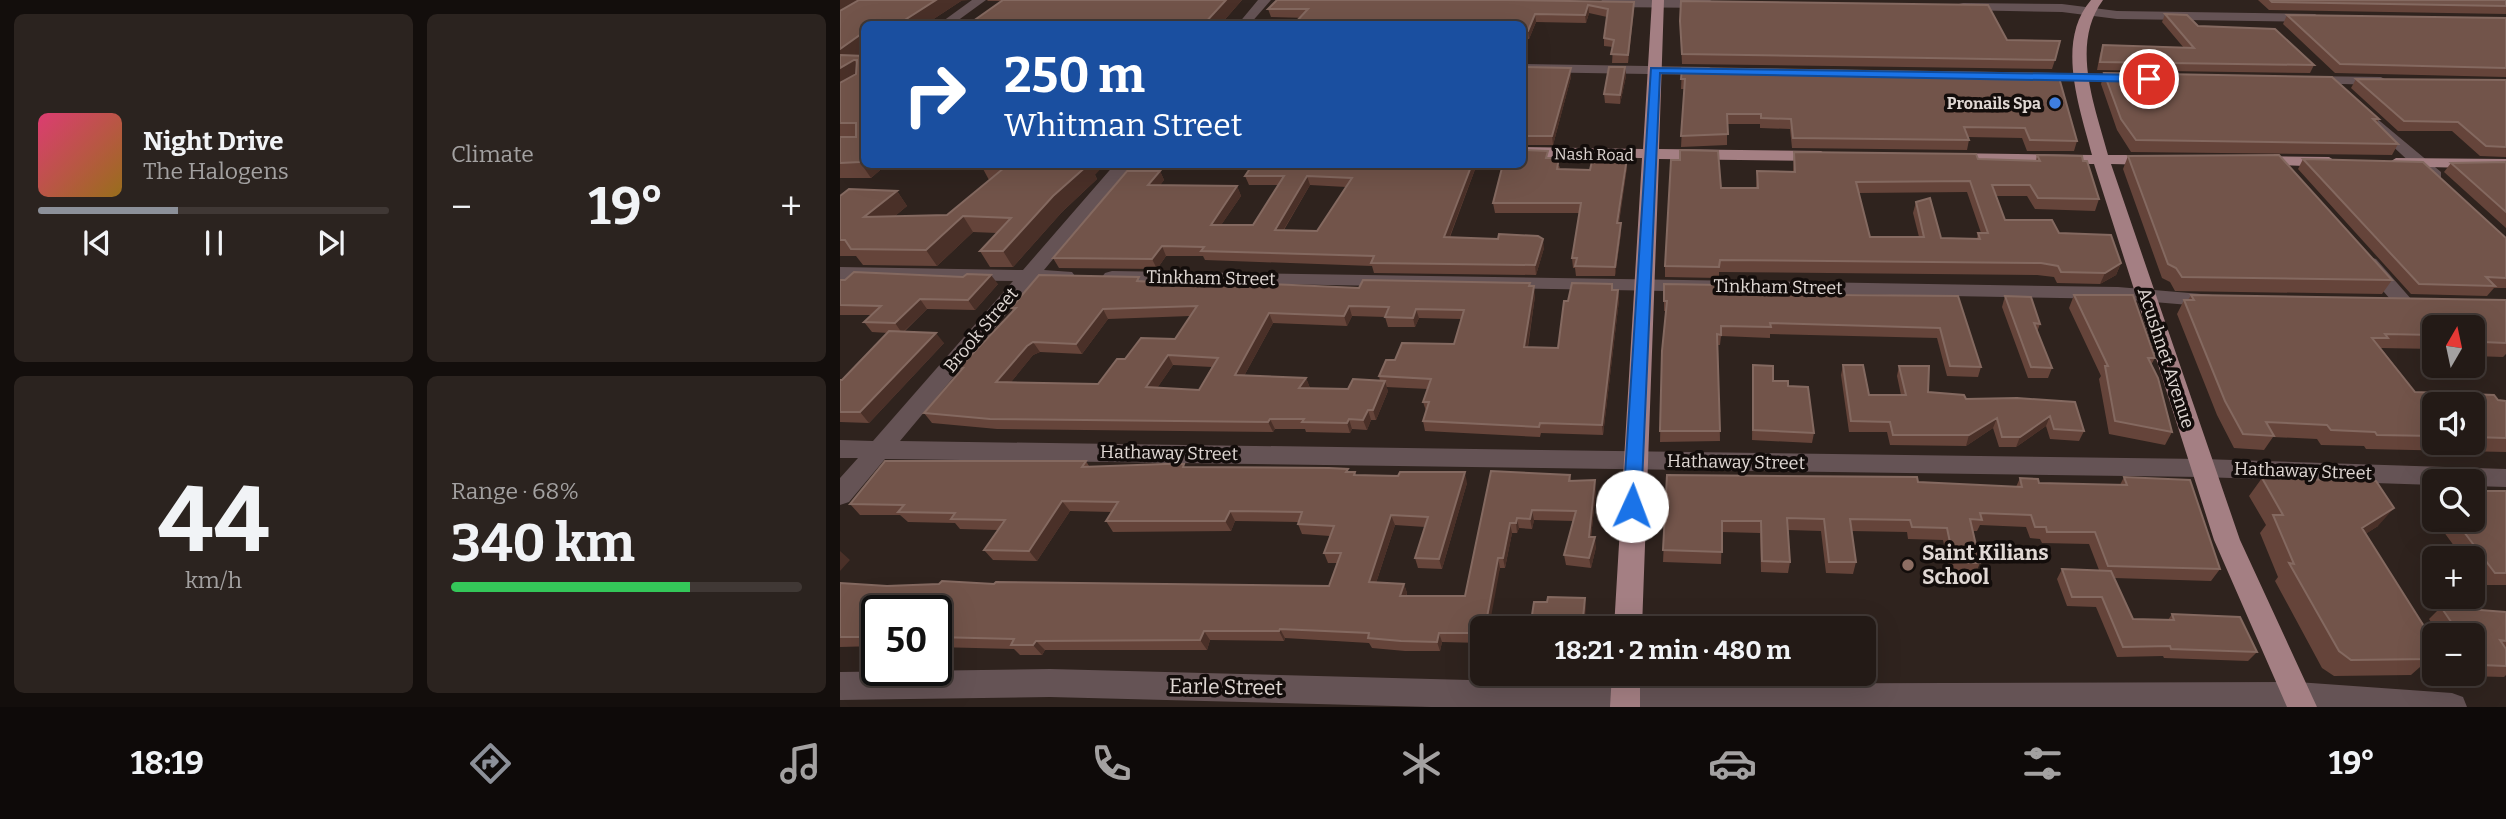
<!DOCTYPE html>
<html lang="en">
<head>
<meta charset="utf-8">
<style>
  :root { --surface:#231a16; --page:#2b231f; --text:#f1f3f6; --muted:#a3a1a1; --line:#403835; --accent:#8c9099 }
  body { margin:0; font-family:Bitter,serif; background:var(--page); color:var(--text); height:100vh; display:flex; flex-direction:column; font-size:26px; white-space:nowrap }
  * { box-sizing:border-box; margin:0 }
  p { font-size:23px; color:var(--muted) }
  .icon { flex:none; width:38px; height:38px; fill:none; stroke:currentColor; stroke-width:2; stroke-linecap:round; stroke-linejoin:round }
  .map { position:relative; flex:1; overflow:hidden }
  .sheet { display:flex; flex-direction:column; gap:14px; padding:14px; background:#130e0c; width:840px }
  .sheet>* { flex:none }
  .banner { position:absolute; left:21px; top:21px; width:665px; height:147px; border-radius:10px; box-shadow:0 7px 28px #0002,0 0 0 2px var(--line); background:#1a4fa0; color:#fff; overflow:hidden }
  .needle { width:46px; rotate:9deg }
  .controls { position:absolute; left:1582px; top:315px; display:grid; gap:14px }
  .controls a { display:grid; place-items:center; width:63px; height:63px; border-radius:10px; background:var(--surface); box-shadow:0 7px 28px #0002,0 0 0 2px var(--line); font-size:35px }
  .speed { position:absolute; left:21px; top:595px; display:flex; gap:14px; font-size:35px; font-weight:700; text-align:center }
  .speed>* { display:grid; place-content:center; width:91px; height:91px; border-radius:50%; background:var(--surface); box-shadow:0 7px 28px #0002,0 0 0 2px var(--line); line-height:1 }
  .speed .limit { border:4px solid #111; border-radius:10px; background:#fff; color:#111 }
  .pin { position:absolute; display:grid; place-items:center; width:60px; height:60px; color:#fff; margin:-30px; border:4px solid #fff; border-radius:50%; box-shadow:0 2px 7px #0007 }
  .me { position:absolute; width:77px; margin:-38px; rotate:2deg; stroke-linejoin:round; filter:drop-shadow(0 0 5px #0008) }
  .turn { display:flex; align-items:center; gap:24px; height:147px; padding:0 28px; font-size:32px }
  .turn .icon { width:91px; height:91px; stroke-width:2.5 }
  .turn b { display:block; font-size:49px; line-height:60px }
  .big { font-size:52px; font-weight:700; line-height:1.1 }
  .sheet .card { flex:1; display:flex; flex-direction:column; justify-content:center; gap:10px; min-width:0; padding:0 24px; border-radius:10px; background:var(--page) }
  .sheet .dial { align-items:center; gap:0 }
  .dial b { font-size:91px; line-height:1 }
  .song { display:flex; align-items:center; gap:21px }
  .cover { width:84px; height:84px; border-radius:10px; background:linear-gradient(135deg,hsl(340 70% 55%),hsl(40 70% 35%)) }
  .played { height:7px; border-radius:4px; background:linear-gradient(90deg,var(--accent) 40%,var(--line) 40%) }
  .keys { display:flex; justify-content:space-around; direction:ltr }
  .heat { display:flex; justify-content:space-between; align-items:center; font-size:38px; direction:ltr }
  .charge { height:10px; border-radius:5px; background:linear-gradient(90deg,#34c759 68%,var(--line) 0) }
  .sheet .tiles { flex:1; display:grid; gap:14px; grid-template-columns:repeat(2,1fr) }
  .trip { position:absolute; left:630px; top:616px; width:406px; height:70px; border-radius:10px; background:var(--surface); box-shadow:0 7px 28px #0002,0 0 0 2px var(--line); font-weight:700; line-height:70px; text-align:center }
  .tab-bar { display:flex; height:112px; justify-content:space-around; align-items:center; background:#0e0a09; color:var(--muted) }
  .tab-bar .icon { width:49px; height:49px }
  .tab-bar .current { color:var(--accent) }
  .tab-bar b { font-size:32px; color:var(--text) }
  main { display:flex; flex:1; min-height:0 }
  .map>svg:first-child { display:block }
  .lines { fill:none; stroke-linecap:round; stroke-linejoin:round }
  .minor { fill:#655355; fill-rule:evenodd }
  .major { fill:#a47f83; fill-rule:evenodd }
  .wall { fill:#65443a; fill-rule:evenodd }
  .shaded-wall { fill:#4a3028 }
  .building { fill:#72544a; stroke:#846960; stroke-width:2; fill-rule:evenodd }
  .route { fill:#1a73e8; stroke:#114b97; stroke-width:2 }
  .shop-dot { fill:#3f7fe0; stroke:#130d0b; stroke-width:2.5 }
  .education-dot { fill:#8d6e63; stroke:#130d0b; stroke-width:2.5 }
  .labels { text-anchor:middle; stroke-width:7; stroke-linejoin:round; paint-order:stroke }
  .far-poi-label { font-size:16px; font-weight:bold; fill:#e0d8d4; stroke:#130d0b; text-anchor:end }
  .far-street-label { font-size:16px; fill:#e0d8d4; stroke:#130d0b }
  .street-label { font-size:18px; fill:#e0d8d4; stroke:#130d0b }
  .near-poi-label { font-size:21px; font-weight:bold; fill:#e0d8d4; stroke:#130d0b; text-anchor:start }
  .near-street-label { font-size:21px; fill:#e0d8d4; stroke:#130d0b }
</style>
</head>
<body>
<main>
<section class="sheet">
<div class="tiles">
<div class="card">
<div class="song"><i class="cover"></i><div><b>Night Drive</b><p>The Halogens</p></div></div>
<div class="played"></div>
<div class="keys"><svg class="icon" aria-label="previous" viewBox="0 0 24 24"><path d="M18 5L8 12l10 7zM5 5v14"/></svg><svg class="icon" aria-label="pause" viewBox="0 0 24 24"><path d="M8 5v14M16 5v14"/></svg><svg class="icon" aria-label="next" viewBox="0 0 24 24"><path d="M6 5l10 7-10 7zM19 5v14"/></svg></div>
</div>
<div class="card"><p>Climate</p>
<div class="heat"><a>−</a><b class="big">19°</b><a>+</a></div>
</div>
<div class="card dial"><b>44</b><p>km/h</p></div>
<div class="card"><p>Range · 68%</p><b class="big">340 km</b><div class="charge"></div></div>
</div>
</section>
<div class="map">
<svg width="1666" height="707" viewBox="0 0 1666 707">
  <rect width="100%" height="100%" fill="#2f231e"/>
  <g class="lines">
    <path class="minor" d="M132 0H146L113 24H99Z
      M418 0H431L410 24H398Z
      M762 0H870L876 4 870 8 766 7 760 3Z
      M1123 3 1222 4 1277 11 1475 14 1481 18 1475 22 1277 19 1222 12 1119 10V4Z
      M682 64 869 67 876 71 869 75 682 72Z
      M1192 73 1289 74 1296 78 1289 82 1187 80 1185 77Z
      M1468 76 1541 77 1548 81 1541 85 1463 83 1461 80Z
      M1523 107 1601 172V180H1589L1518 114 1516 111Z
      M275 164H292L204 270 232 272 235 276 232 280 194 281 60 441 1362 459 1666 469V487L1633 486V481H1594V485L1362 477 45 459 9 502 0 505V478L18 458H0V440L33 441 173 281 0 279V267L183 270Z
      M1529 257 1536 259 1572 300 1575 304 1572 308H1558L1522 267 1520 263 1522 259Z
      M272 271 1278 287 1373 295 1383 301 1373 307 1278 299 265 281 262 277 265 273Z
      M210 669 785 684 1457 682 1612 693 1623 697 1627 707H591L210 697 0 700V672Z"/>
    <path class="major" d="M812 0H824L819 149 981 151 989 156 981 161 819 159 802 628H774L802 158 682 157V147L803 149Z
      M1251 0H1263C1230 45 1255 106 1268 155H1314L1322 160 1314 165 1271 164 1400 540 1477 707H1447L1374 540 1254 164 1108 163 1100 158 1108 153 1252 155C1240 108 1215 42 1251 0Z
      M1416 156 1489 157 1497 162 1489 167 1410 164 1408 161Z
      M1556 158 1666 159V169L1550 166 1548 163Z
      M772 674H800V707H770Z"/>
  </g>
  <path class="wall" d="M0 0 121 1 86 24H24V52L18 56 24 164H47L31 178H0Z
    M147 0H402L381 24H129L161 1H148Z
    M1418 0H1666V14L1429 10Z
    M794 2V9L788 63H772L773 47 764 46V38L767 17 749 13 746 23 696 22 689 39H682V24L431 17 428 9Z
    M1325 14 1358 26 1474 65 1470 73 1257 70 1260 54 1263 45 1344 48 1322 22Z
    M1447 15 1666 18V77L1495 73 1443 24Z
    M840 21 1167 40 1215 60 1212 69 842 64Z
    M682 67 731 77 713 145H682Z
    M785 67 786 76 780 104 765 103 764 94Z
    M842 68 1218 74 1237 141 1234 151H1187L1182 138 1128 137 1129 140 1127 150 952 148 950 129 920 128V124H887V145L841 147 844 89H841Z
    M1264 73 1539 119 1537 123 1558 144 1552 155 1291 152 1277 130 1261 84Z
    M1516 79 1666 80V157L1640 156 1612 131H1558L1511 88Z
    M954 152 1196 161 1197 155 1243 161 1259 199 1255 211 1195 209 1187 196H1156L1165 220 1219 233 1281 263 1276 275 1260 284 1217 283 1214 277 1197 275 879 272V278L825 277V266L881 188H916L917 171 953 172ZM1127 192 1141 233H1138L1137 239 1101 238 1076 202 1073 213 1079 237H1030L1019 193Z
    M1288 156 1552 280 1542 294 1335 291 1330 282 1322 278 1283 169Z
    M709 158 720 167 719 169 750 170 787 158V167L779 223 781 233 775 276H736L735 268H733L732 258 740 213H655L653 203Z
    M1463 159 1666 238V288H1654L1647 296 1571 294 1458 169Z
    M1666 162V228L1604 172 1611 163Z
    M145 164 255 175 257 179 222 212 173 267H150L140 251 157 233 133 232 97 266 23 265 16 256H0V196L57 191 67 206 55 216 107 215 149 180 142 167Z
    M413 164H637L610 237 704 248 696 275 534 273 532 266 365 260 363 256H326L317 269 219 268 213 258 320 171 324 180 320 185 397 186 401 196 381 225H413L438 185H409L405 176ZM470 185 506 187 477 231 444 230Z
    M0 280 158 284 135 310 87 309 64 332 104 343 29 423 0 422V380H2L48 333 32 332 24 322 31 315H0Z
    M302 281 370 285 391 282 519 288 690 286 695 296 688 347 718 348 728 301 773 290H778L779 300 763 435 701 433 700 437 585 431 583 421 586 411 583 402 588 389 546 387 548 391 536 420H531L527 430 512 429 510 433 466 432 465 429H435L433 432 157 429 92 423 84 413 121 370 119 368 173 311 171 308ZM350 316 335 339 285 359 258 384 171 382 193 355 200 352 242 354 268 319ZM512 316 545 317 548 327H575L579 318 621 319 614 344 555 360 539 376 540 381 508 389 470 388 466 378 404 376 433 323 507 326ZM333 365 372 367 359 390 317 388Z
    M879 294 1118 296 1141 367 1138 377 1107 376 1097 338 930 334V338L881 336 880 345H878L880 441 820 442 822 351 826 311H824V301Z
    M1234 295 1315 358 1311 365 1332 432 1325 445 1269 434 1259 379 1261 376 1229 308Z
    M1351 295 1666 300V354L1663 357 1633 356V327H1594V349L1541 348 1575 392 1666 401V452L1526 449 1524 446 1481 445 1477 439 1433 437 1424 450 1394 448 1377 415 1337 314 1344 300H1348ZM1594 404H1633V443H1594Z
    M1165 296 1200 324 1197 332 1212 368 1208 378H1188L1162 307Z
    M913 365 933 381 948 386 974 433 972 443 912 440Z
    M1003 365 1029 395H1061L1057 376 1059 366 1088 392 1126 399 1177 398 1244 431 1239 441 1210 439 1206 426 1176 447H1159L1153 428 1126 446 1050 445 1047 432H1009L1001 375Z
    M246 461 249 466 346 467 509 472H515L516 475 627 483 602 569 578 568 575 558 585 527 555 525 536 583 564 584 567 593V596H625L651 471 730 475 731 481 756 490 751 537 756 547 751 568 726 565 724 555 734 521 694 520 692 529 679 528 677 533H672L665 568H660L642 628V643L602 642 600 651H565L532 648 529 643 445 638 444 641 370 640 367 650H205L202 655H180L174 649 96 647V611H37V646L0 647V583L47 586 154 584 489 586 498 563H488L484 553 490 536 462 534 458 524V522L395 521 391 531 273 532 266 521 272 512 230 511 197 561 153 560 144 550 158 530 120 529 115 523 68 522 60 515H20L10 504Z
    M827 475 1078 482 1176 487 1180 478 1199 483 1280 485 1284 477 1380 569 1371 581 1274 578 1293 619 1328 620 1332 614 1417 652 1408 661 1324 658 1323 656 1277 657 1256 607 1227 606 1217 579 1222 569 1259 570 1249 544 1202 543 1200 539 1190 538 1186 527 1140 525 1137 531H1133L1140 563 1135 575 1110 574 1103 540 1068 539 1067 532 1011 531 1016 562 1013 574 986 573 981 531 948 530 950 562 948 573 921 572 920 533 882 532 881 564 823 562Z
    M1422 478 1538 526 1525 534 1594 642V651L1588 657 1589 659 1571 675 1494 676 1482 668 1435 581 1438 577 1420 533 1426 525 1409 496Z
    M1593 491H1594V519L1582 503Z
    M1666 491V585H1642L1633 572V558H1623L1595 520H1633Z
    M1601 607 1666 612V675L1664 677 1626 676 1624 674H1633V635H1599L1589 619Z"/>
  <path class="shaded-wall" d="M0 0H25L0 15Z
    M96 0H129L121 1 86 24H61L60 23Z
    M386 0H402L381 24H364Z
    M794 2V9L788 63V55Z
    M748 5 749 13 746 23 745 15Z
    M695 14 696 22 689 39 688 31Z
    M24 32V52L10 62 14 60 23 74 0 87V49Z
    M785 67 786 76 780 104V95Z
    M731 68V77L713 145 712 136Z
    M787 158V167L777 233V223Z
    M24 159V164H47L31 178 20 162Z
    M244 164H265L255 175 257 179 222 212 173 267 163 251Z
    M632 164H637L606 246 604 237Z
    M320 171 324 180 313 195 308 185Z
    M467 176 470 185 438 239 435 230Z
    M397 186 401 196 375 234 371 225Z
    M57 191 67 206 36 232 24 217Z
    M123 216 133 232 97 266 86 250Z
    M781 223V233L775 276V267Z
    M703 239 704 248 696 275 695 265Z
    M322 246 326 256 317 269 312 259Z
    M1281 263 1276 275 1260 284 1265 273Z
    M151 275 158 284 135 310 128 300Z
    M694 286 695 296 686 357 684 347Z
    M778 290 779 300 763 435 762 425Z
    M80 299 87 309 62 333 55 323Z
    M509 306 512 316 507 326 504 316Z
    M263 309 268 319 242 354 236 344Z
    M576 309 579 318 575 327 573 318Z
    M429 313 433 323 399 385 395 375Z
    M96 333 104 343 29 423 20 412Z
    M193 342 200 352 193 355 163 392 156 382 187 346Z
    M328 355 333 365 311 397 306 387Z
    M466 378 470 388H459Z
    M545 381 548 391 536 420 533 410Z
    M528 410 531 420 527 430 523 420Z
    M1210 416 1206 426 1176 447 1180 437Z
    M1157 418 1153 428 1126 446 1129 435Z
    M430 419 435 429 433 432 428 422Z
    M509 419 512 429 510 433 507 423Z
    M625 472 627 483 602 569 599 559Z
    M755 480 756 490 750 547 749 537Z
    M222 501 230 511 197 561 189 551Z
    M1554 508 1538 526 1507 546 1522 528Z
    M692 510 694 520 692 529 690 519Z
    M390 511 395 521 391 531 385 521Z
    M551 515 555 525 533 592 529 582Z
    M677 518 679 528 677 533 676 523Z
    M670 523 672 533 665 568 663 558Z
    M755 537 756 547 751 568 749 558Z
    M0 551 10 560 0 571Z
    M658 558 660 568 649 628H645Z
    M564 584 567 593 564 606 560 596Z
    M745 598 746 608 744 628H742Z
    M440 629 445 638 444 641 439 631Z
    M364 631 370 640 367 650 360 640Z
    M599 633 602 642 600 651 597 642Z
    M196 641 205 650 202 655 193 645Z"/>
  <path class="building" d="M19 0H96L60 23 24 24V32L0 49V11Z
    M163 0H386L364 24H129Z
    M437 0H666L794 2 788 55 771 54 774 40 764 38 768 9 748 5 745 15 695 14 688 31 682 30V24H454L468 9H428Z
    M1430 0H1666V6L1432 2Z
    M841 1 1148 5 1167 40 1220 41 1215 60 842 54 840 21Z
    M1325 14 1347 15 1358 26 1435 29 1474 65 1260 62 1263 45 1354 48Z
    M1447 15 1666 18V68L1500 64Z
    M0 55 24 56V159L20 162 0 163V137H16V123H0V83L16 74 17 60H14L0 68Z
    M682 67 731 68 712 136H682Z
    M769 67H785L780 95 764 94Z
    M842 68 1218 74 1237 141 1190 140 1185 128 1124 127 1129 140 953 138 951 119 921 118V114H887L888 134 841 136 845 79H841Z
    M1264 73 1492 77 1539 119H1533L1558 144 1296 140 1281 119Z
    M1516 79 1666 80V147L1646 146 1618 122 1564 121Z
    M682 150 708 151 706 158H719L717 169 750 170 753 157 787 158 777 223H781L775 267 735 266 737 258H732L741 203H653L663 164H682Z
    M840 150 878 151 881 188H918L917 171 955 172 954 152 1136 154 1138 159 1200 161 1197 155 1242 156 1243 161H1247L1259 199 1198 198 1190 185H1152L1165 220H1212L1219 233 1271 235 1281 263 1265 273 1221 272 1218 266 1201 263 880 260 879 267 825 266 831 160H840ZM1130 181 1148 233H1138L1140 239 1101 238 1090 198 1076 202 1084 237H1030L1016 182Z
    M1439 155 1552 280 1342 277 1336 268 1328 264 1288 156Z
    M1463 159 1583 162 1666 238V278L1646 277 1655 286 1579 284Z
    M1666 162V212L1611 163Z
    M145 164H249L213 196 163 251H140L171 218 123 216 86 250 11 249 5 240H0V196L9 189 57 191 24 217 107 215 164 168 142 167Z
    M413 164H632L604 237 658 239 659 234 698 236 703 239 695 265 531 263 534 256 361 251 364 247 322 246 312 259 213 258 287 171H320L308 185 397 186 371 225H413L444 176H405ZM467 176 512 178 477 231 435 230Z
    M14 272 123 277 127 274 151 275 128 300 80 299 55 323 24 322 41 306 0 305V280H5Z
    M199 275 299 277 297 281 370 285 375 278H389V282L519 288 523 280 690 283 689 286H694L684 347 718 348 724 301H728L732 283 772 284V290H778L762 425 700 423 699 427 583 421 589 402H583L591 379 539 376 546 360H555L562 343 614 344 624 310 576 309 573 318 545 317 549 307 509 306 504 316 429 313 395 375 466 378 459 388 508 389 513 379 545 381 533 410H528L523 420 509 419 507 423 462 422 464 419H430L428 422 150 419 84 413 123 368H119L176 308H171ZM357 306 335 339 301 338 285 359H277L258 384 156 382 187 346 193 342 236 344 263 309ZM328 355 378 358 359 390 306 387Z
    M824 284 879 285V294L1118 296 1141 367 1110 366 1100 328 930 323 931 327 881 326V335L877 334 880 431H820L822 351 827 301H824Z
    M1234 295H1293L1315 358H1308L1318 378 1332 432 1275 421 1265 366H1268Z
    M1351 295 1666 300V343L1643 342 1638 337 1633 336V327H1594V335L1545 334 1548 338H1532L1575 392 1654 395 1658 400 1666 401V438L1633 437V404H1594V436L1537 435 1535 432 1491 430 1487 425 1426 422 1434 436 1403 434 1385 401 1344 300H1354Z
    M1165 296 1191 297 1200 324 1194 323 1212 368 1191 367Z
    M49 331 96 333 20 412H0V380H2Z
    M913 365 933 366V381H948V386L968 387 974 433 913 430Z
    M1003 365H1023L1029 395H1066L1059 366H1089L1088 392 1124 395 1126 399 1177 398 1235 402 1244 431 1214 429 1210 416 1180 437H1162L1157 418 1129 435H1053L1050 422 1011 421Z
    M45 461H246L242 467 325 464H344L343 467 489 468 508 469 506 472H515L514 475 558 476 560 472H625L599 559 575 558 588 517 551 515 529 582 564 584 560 596H625L651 471 730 475 729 481 755 480 749 537H755L749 558 724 555 736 511 692 510 690 519 677 518 676 523H670L663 558H658L645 628H642V633H599L597 642 561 641 528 638 529 633 440 629 439 631H364L360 640 196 641 193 645H171L174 639 96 637V611H37V637H0V583L47 586 99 584 102 581 154 584 156 582 489 586 501 553H484L494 526 458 524 462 512 390 511 385 521H266L278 502 222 501 189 551 144 550 165 520 111 519 115 513 58 512 64 505 10 504Z
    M827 475 1077 477 1078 482 1182 487 1180 478 1198 479 1199 483 1287 485 1284 477 1350 480 1380 569 1268 566 1255 532H1207L1206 527H1195L1191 515 1140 513 1142 520 1130 519 1140 563 1114 562 1107 528 1072 527 1070 520 1010 519 1016 562H989L984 519 947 518 950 562 922 561 921 521H882V552L823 550Z
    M1422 478 1536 481 1554 508 1522 528 1594 642V648L1582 647 1589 659 1511 660 1499 651 1449 563 1454 564 1433 515H1443Z
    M1633 491H1666V573H1655L1615 520H1633Z
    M1222 569 1271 571 1293 619 1334 620 1332 614 1400 617 1417 652 1331 649 1330 646 1283 647 1262 597H1232Z
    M708 597 745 598 742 628H690L694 602H707Z
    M1601 607 1666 612V641L1660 640 1666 649V666L1640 665 1633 655V635H1620Z"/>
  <path class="route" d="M811 68 1309 75 1315 79 1309 82 820 73 801 506 792 513 783 506Z"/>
  <circle class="shop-dot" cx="1215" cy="103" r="7"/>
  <circle class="education-dot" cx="1068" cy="565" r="7"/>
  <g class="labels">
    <g class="far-poi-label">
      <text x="1201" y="109">Pronails Spa</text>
    </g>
    <g class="far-street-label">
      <text transform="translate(754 154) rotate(1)" y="6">Nash Road</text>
    </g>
    <g class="street-label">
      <text transform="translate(371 278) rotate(1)" y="6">Tinkham Street</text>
      <text transform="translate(938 287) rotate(1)" y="6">Tinkham Street</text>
      <text transform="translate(141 330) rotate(-50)" y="6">Brook Street</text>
      <text transform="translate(1326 358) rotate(72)" y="6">Acushnet Avenue</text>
      <text transform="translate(329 453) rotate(1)" y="6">Hathaway Street</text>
      <text transform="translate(896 462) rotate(1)" y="6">Hathaway Street</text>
      <text transform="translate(1463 471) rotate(2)" y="6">Hathaway Street</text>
    </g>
    <g class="near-poi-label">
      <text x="1082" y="560">Saint Kilians<tspan x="1082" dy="24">School</tspan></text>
    </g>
    <g class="near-street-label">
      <text transform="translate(386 687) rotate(1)" y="7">Earle Street</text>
    </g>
  </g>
</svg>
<div class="controls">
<a><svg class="needle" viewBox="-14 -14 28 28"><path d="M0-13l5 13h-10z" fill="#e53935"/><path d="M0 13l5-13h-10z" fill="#a3a1a1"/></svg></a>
<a><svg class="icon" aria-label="sound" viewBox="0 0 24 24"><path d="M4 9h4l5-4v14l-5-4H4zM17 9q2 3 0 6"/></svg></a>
<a><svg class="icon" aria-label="search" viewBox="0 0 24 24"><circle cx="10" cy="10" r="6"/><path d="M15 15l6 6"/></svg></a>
<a>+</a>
<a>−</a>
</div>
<div class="speed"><div class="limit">50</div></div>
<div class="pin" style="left:1309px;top:79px;background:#d93025"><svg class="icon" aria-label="arrive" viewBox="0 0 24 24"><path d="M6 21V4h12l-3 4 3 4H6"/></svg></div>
<svg class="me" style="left:792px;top:506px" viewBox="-20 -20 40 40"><circle r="19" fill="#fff"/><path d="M0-13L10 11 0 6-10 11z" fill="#1a73e8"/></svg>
<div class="trip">18:21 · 2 min · 480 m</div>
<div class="banner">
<div class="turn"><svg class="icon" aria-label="right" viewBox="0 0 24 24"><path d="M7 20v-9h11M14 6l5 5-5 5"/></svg><div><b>250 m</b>Whitman Street</div></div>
</div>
</div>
</main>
<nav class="tab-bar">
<b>18:19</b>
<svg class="icon current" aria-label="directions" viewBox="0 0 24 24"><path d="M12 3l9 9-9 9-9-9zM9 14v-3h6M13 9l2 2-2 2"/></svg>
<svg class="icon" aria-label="music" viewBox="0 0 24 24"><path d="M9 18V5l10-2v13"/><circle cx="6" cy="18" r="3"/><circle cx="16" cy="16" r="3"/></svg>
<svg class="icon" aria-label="phone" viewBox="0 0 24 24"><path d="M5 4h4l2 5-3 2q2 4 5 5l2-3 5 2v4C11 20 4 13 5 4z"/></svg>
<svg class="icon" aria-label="climate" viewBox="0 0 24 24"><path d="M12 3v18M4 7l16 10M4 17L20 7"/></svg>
<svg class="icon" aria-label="car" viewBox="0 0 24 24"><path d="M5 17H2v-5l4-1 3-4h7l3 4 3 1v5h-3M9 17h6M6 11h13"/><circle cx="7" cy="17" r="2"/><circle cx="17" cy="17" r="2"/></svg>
<svg class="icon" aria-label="filters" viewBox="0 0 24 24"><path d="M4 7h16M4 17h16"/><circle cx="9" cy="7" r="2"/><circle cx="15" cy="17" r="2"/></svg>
<b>19°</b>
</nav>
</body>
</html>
